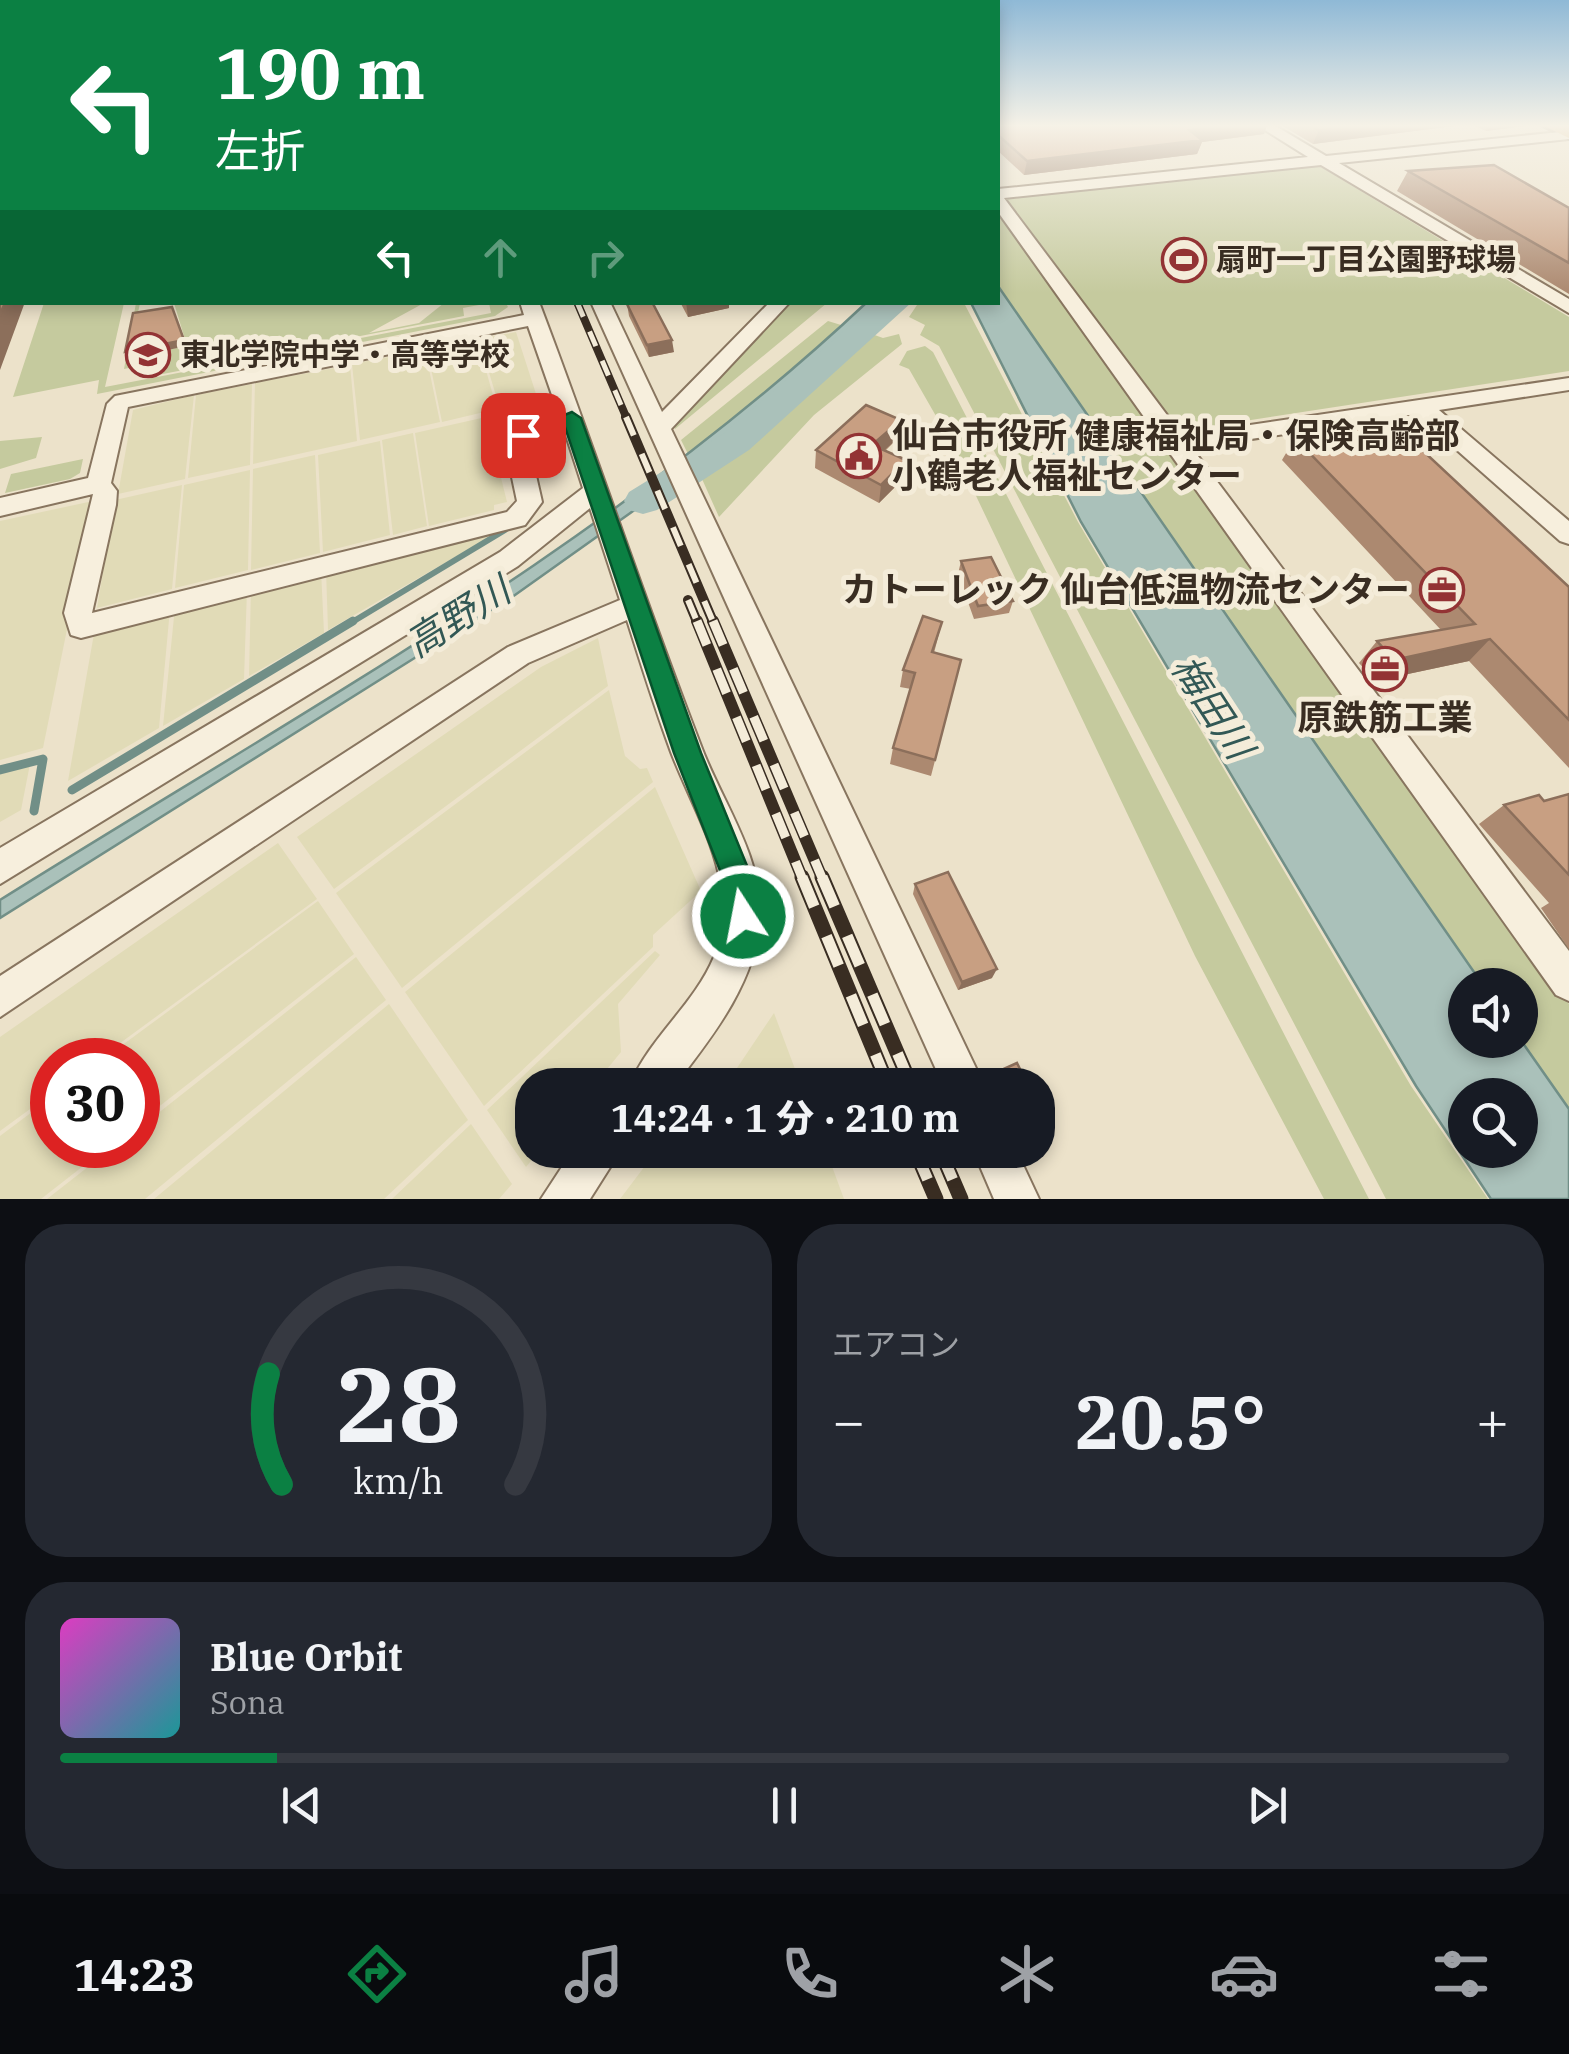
<!DOCTYPE html>
<html lang="ja">
<head>
<meta charset="utf-8">
<style>
  :root { --surface:#171b24; --page:#242831; --text:#f1f3f6; --muted:#9ea1a6; --line:#363941; --accent:#0b8043 }
  body { margin:0; font-family:"IBM Plex Serif","Noto Sans JP",serif; background:var(--page); color:var(--text); height:100vh; display:flex; flex-direction:column; font-size:38px; white-space:nowrap }
  * { box-sizing:border-box; margin:0 }
  p { font-size:32px; color:var(--muted) }
  .icon { flex:none; width:55px; height:55px; fill:none; stroke:currentColor; stroke-width:2; stroke-linecap:round; stroke-linejoin:round }
  .map { position:relative; height:1199px; overflow:hidden }
  .drawer { display:flex; flex-direction:column; gap:25px; padding:25px; background:#0d0f14; flex:1 }
  .drawer>* { flex:none }
  .banner { position:absolute; left:0px; top:0px; width:1000px; height:305px; box-shadow:0 5px 15px #0003; background:#0b8043; color:#fff; overflow:hidden }
  .controls { position:absolute; left:1448px; top:968px; display:grid; gap:20px }
  .controls a { display:grid; place-items:center; width:90px; height:90px; border-radius:50%; background:var(--surface); box-shadow:0 5px 15px #0003; font-size:50px }
  .speed { position:absolute; left:30px; top:1038px; display:flex; gap:20px; font-size:50px; font-weight:700; text-align:center }
  .speed>* { display:grid; place-content:center; width:130px; height:130px; border-radius:50%; background:var(--surface); box-shadow:0 5px 15px #0003; line-height:1 }
  .speed .limit { border:15px solid #d22; background:#fff; color:#111 }
  .pin { position:absolute; display:grid; place-items:center; width:85px; height:85px; color:#fff; margin:-42px; border-radius:20px; box-shadow:0 5px 15px #0006 }
  .me { position:absolute; width:110px; margin:-55px; rotate:349deg; stroke-linejoin:round; filter:drop-shadow(0 0 8px #0008) }
  .turn { display:flex; align-items:center; gap:35px; height:210px; padding:0 50px; font-size:45px }
  .turn .icon { width:130px; height:130px; stroke-width:2.5 }
  .turn b { display:block; font-size:70px; line-height:85px }
  .lanes { display:flex; align-items:center; height:95px; padding:0 50px; background:#0003; justify-content:center; gap:50px; direction:ltr }
  .lanes .off { opacity:.35 }
  .big { font-size:75px; font-weight:800; line-height:1.1 }
  .drawer .tile { flex:1; display:flex; flex-direction:column; justify-content:center; gap:15px; min-width:0; padding:0 35px; border-radius:40px; background:var(--page) }
  .drawer .dial { align-items:center; gap:0 }
  .dial svg { height:260px; overflow:visible; fill:none; stroke:var(--line); stroke-width:7; stroke-linecap:round; text-anchor:middle }
  .dial text { fill:var(--text); stroke:none }
  .song { display:flex; align-items:center; gap:30px }
  .cover { width:120px; height:120px; border-radius:15px; background:linear-gradient(135deg,hsl(310 70% 55%),hsl(180 70% 35%)) }
  .played { height:10px; border-radius:5px; background:linear-gradient(90deg,var(--accent) 15%,var(--line) 15%) }
  .keys { display:flex; justify-content:space-around; direction:ltr }
  .heat { display:flex; justify-content:space-between; align-items:center; font-size:55px; direction:ltr }
  .drawer .tiles { flex:1; display:grid; gap:25px; grid-template-columns:1fr 1fr }
  .tile:last-child { grid-column:span 2 }
  .trip { position:absolute; left:515px; top:1068px; width:540px; height:100px; border-radius:40px; background:var(--surface); box-shadow:0 5px 15px #0003; font-weight:800; line-height:100px; text-align:center }
  .tabs { display:flex; height:160px; justify-content:space-around; align-items:center; background:#090b0e; color:var(--muted) }
  .tabs .icon { width:70px; height:70px }
  .tabs .active { color:var(--accent) }
  .tabs b { font-size:45px; color:var(--text) }
  .map>svg:first-child { display:block }
  .farmland { fill:#e1dbb7 }
  .green { fill:#c5ca9e }
  .water { fill:#aac1ba; stroke:#718f87; stroke-width:2.5; fill-rule:evenodd }
  .lines { fill:none; stroke-linecap:round; stroke-linejoin:round }
  .stream-far1 { stroke:#718f87; stroke-width:6 }
  .stream { stroke:#718f87; stroke-width:9 }
  .river { fill:#aac1ba; fill-rule:evenodd }
  .street-casing { stroke:#88755f; stroke-width:4 }
  .highway-casing { stroke:#564333; stroke-width:5 }
  .street { fill:#f7efdd; fill-rule:evenodd }
  .highway { fill:#d4a261; fill-rule:evenodd }
  .rail-far3-casing { stroke:#392d22; stroke-width:8 }
  .rail-far2-casing { stroke:#392d22; stroke-width:10 }
  .rail-far1-casing { stroke:#392d22; stroke-width:12 }
  .rail-casing { stroke:#392d22; stroke-width:15 }
  .rail-far3 { stroke:#f4ecd9; stroke-width:5; stroke-dasharray:16; stroke-linecap:butt }
  .rail-far2 { stroke:#f4ecd9; stroke-width:6; stroke-dasharray:20; stroke-linecap:butt }
  .rail-far1 { stroke:#f4ecd9; stroke-width:9; stroke-dasharray:26; stroke-linecap:butt }
  .rail { stroke:#f4ecd9; stroke-width:11; stroke-dasharray:32; stroke-linecap:butt }
  .wall { fill:#ac8970 }
  .shaded-wall { fill:#8c6f5b }
  .building { fill:#c89f82; stroke:#8c6f5b; stroke-width:2.5 }
  .route { fill:#0b8043; stroke:#07532c; stroke-width:2.5 }
  .labels { text-anchor:middle; stroke-width:10; stroke-linejoin:round; paint-order:stroke }
  .far-poi-label { font-size:30px; font-weight:bold; fill:#392d22; stroke:#f4ecd9; text-anchor:start }
  .poi-label { font-size:35px; font-weight:bold; fill:#392d22; stroke:#f4ecd9; text-anchor:start }
  .water-label { font-size:38px; font-style:italic; fill:#325855; stroke:#f4ecd9 }
</style>
</head>
<body>
<div class="map">
<svg width="1569" height="1199" viewBox="0 0 1569 1199">
  <rect width="100%" height="100%" fill="#ece2ca"/>
  <path class="farmland" d="M516 332 538 400 500 409 479 339Z
    M477 339 497 409 442 422 427 349Z
    M425 350 440 422 360 440 352 364Z
    M350 365 357 441 253 464 255 383Z
    M252 384 250 465 188 478 196 395Z
    M194 395 185 479 118 494 133 410Z
    M486 417 507 502 494 505V510L429 526 415 433Z
    M413 433 427 526 393 535 382 440Z
    M380 441 390 535 323 552 318 455Z
    M315 455 320 553 251 570 253 469Z
    M250 470 248 570 175 588 184 485Z
    M182 485 172 589 97 608 115 500Z
    M93 501 43 748 0 760V521Z
    M492 526 495 534 328 630 326 569Z
    M321 570 324 633 249 676 251 588Z
    M247 589 244 679 163 726 175 607Z
    M170 609 159 728 68 781 95 628Z
    M598 638 608 686 334 889 297 837 541 667Z
    M609 690 625 756 640 769 647 768 653 782 402 988 336 893Z
    M30 764 21 810 0 822V772Z
    M655 787 701 891 653 935V947L484 1106 405 992Z
    M278 843 317 899 97 1060H52V1093L0 1131V1037Z
    M318 901 354 954 138 1123V1060H102Z
    M655 951 660 955 618 1004 621 1052 594 1085H532V1150H540L526 1167 487 1110Z
    M356 957 386 1000 145 1199H47L116 1145H138V1129Z
    M389 1004 468 1120 384 1199H154Z
    M774 1013 801 1085H705L737 1068Z
    M52 1097V1145H110L41 1199H0V1136Z
    M471 1124 512 1184 499 1199H392Z
    M657 1150H826L844 1199H620Z"/>
  <path class="green" d="M1316 164 1569 317V371L1180 431 1002 199Z
    M998 211 1569 1004V1109L1520 1038V985H1483L998 286Z
    M919 302 964 303 1078 522 1411 1086 1488 1199H1386L939 346 920 335 925 325 909 317Z
    M44 303H124L105 387 491 313 489 303H506L508 307 495 316 97 394 99 380 13 397Z
    M136 303H140L129 357 187 346 174 303H424L369 333 419 323 444 303 479 305 463 308 464 316 142 378 144 365 124 369Z
    M790 303H827L675 429 672 423Z
    M828 321 841 325 791 373 689 456 681 440Z
    M869 333 883 338 899 334 902 344 814 415 719 517 698 470 737 445Z
    M925 346 933 352 1369 1199H1324L1195 956 948 437 909 369 899 365 907 351Z
    M42 437 36 458 0 469V441Z
    M83 459 80 473 70 479 5 493 11 474Z"/>
  <path class="water" d="M998 286 1483 985H1465V1040L1520 1039 1569 1109V1199H1491L1416 1086 1081 522 971 303 998 302ZM1465 1095H1520V1150H1465Z
    M866 303H905L843 345 740 435 515 595 0 918V900C297 714 610 544 866 303Z"/>
  <g class="lines">
    <path class="stream-far1" d="M349 624 505 530"/>
    <path class="stream" d="M0 770 43 759 34 811
      M72 790 353 621"/>
    <path class="river" d="M878 302H912L749 450 657 510 643 514 629 510 624 501 629 492 723 434Z"/>
    <defs>
      <path id="street" d="M1257 125H1274L1326 156 1569 131V139L1339 163 1569 299V313L1321 165 1004 198 1182 435 1569 378V390L1439 410 1569 521V544L1560 541 1416 414 1192 448 1569 951V1001L1556 995 998 212V189L1308 157Z
        M0 168H2V178H0Z
        M520 302H539C595 449 644 599 701 746 721 800 763 857 760 917 757 981 712 1037 675 1085H630C649 1038 694 1005 714 957 743 886 696 817 671 752 655 709 641 664 627 620L528 663 0 1017V976L508 647 620 600 590 508 518 566 0 884V848L500 552 583 488 564 429 533 439 530 449 542 502 525 525 81 638 71 635 64 613 93 494 0 516V498L88 478 107 404 115 396 524 315ZM528 326 559 415 512 435 506 449 517 501 507 512 92 613 116 505 117 491 111 483 128 407Z
        M591 302H610L662 412 770 302H790L671 429 984 1085H943Z
        M573 1150H621L590 1199H541Z
        M973 1150H1016L1039 1199H994Z"/>
      <path id="highway" d="M1542 125H1569V138Z"/>
    </defs>
    <use href="#street" class="street-casing"/>
    <use href="#highway" class="highway-casing"/>
    <use href="#street" class="street"/>
    <use href="#highway" class="highway"/>
    <defs>
      <path id="rail-far3" d="M577 302 627 419"/>
      <path id="rail-far2" d="M626 417 714 624
        M688 600 698 624"/>
      <path id="rail-far1" d="M697 621 803 880
        M713 621 823 880"/>
      <path id="rail" d="M802 877 888 1085
        M822 877 911 1085
        M915 1150 936 1199
        M940 1150 961 1199"/>
    </defs>
    <use href="#rail-far3" class="rail-far3-casing"/>
    <use href="#rail-far2" class="rail-far2-casing"/>
    <use href="#rail-far1" class="rail-far1-casing"/>
    <use href="#rail" class="rail-casing"/>
    <use href="#rail-far3" class="rail-far3"/>
    <use href="#rail-far2" class="rail-far2"/>
    <use href="#rail-far1" class="rail-far1"/>
    <use href="#rail" class="rail"/>
  </g>
  <path class="wall" d="M998 125H1267L1264 134 1202 142 1197 154 1024 175 998 151Z
    M1281 125H1461L1313 144Z
    M1473 125H1531L1486 131Z
    M1408 171 1569 208V294L1397 191Z
    M680 302H729V308L688 317Z
    M627 304 674 352 649 357 629 316Z
    M901 420 898 438 885 451 903 479 879 503 815 468 816 450Z
    M1295 438 1569 587V768L1469 661 1375 681 1359 663 1377 641 1441 630 1282 460Z
    M961 561 1013 601 1009 613 974 619 958 574Z
    M942 622 934 653 961 660 931 776 890 764 893 748 911 689 900 687 903 670Z
    M1569 794V949L1541 908 1549 903 1479 824 1504 805 1544 801Z
    M915 884 992 978 958 990 913 894Z"/>
  <path class="shaded-wall" d="M1233 125H1267L1264 134 1202 142 1197 154 1024 175 1027 161 1189 130Z
    M1363 125H1461L1313 144 1319 130Z
    M1489 125H1531L1486 131Z
    M5 302H25L0 370V316Z
    M686 302H729V308L688 317Z
    M172 307 187 346 129 358 125 352Z
    M672 340 674 352 649 357 647 345Z
    M901 420 898 438 870 463 872 445Z
    M906 460 903 479 879 503 881 485Z
    M1490 639 1469 661 1375 681 1394 660Z
    M997 969 992 978 958 990 962 982Z"/>
  <path class="building" d="M998 125H1233L1189 130 1202 140 1027 161 998 135Z
    M1309 125H1363L1319 130Z
    M1494 165 1569 208V263L1408 171Z
    M0 256H2V302H5L0 316Z
    M634 302H652L672 340 647 345 627 304Z
    M172 307 184 340 125 352 133 313Z
    M866 405 901 420 872 445 906 460 881 485 816 450Z
    M1391 421 1569 587V720L1490 639 1394 660 1377 641 1475 624 1295 438Z
    M991 557 1013 601 978 606 961 561Z
    M923 616 942 622 932 652 961 660 935 760 893 748 915 673 903 670Z
    M1569 794V875L1504 805 1539 795 1544 801Z
    M948 872 997 969 962 982 915 884Z
    M1017 1063 1028 1085H995L990 1075Z"/>
  <linearGradient id="sky" x2="0" y2="1"><stop stop-color="#8fb9d6"/><stop offset="0.43" stop-color="#f6f2e7"/><stop offset="1" stop-color="#f6f2e7" stop-opacity="0"/></linearGradient>
  <rect width="1569" height="293" fill="url(#sky)"/>
  <path class="route" d="M572 412 581 418 701 753 752 878 758 916 754 927 743 931 733 927 723 878 674 753 565 427 523 441 514 435Z"/>
  <defs>
    <symbol id="stadium-ring" viewBox="-11 -11 22 22"><circle r="9.5" fill="#f4ecd9" stroke="#933334" stroke-width="1.5"/><path d="M0-5a6.5 5 0 1 0 0 10a6.5 5 0 1 0 0-10ZM-3.5-1.8h7v3.6h-7Z" fill="#933334"/></symbol>
    <symbol id="school-ring" viewBox="-11 -11 22 22"><circle r="9.5" fill="#f4ecd9" stroke="#933334" stroke-width="1.5"/><path d="M0-5L7-2L0 1L-7-2ZM-4 1L0 2.5L4 1V4Q0 6-4 4Z" fill="#933334"/></symbol>
    <symbol id="civic-ring" viewBox="-11 -11 22 22"><circle r="9.5" fill="#f4ecd9" stroke="#933334" stroke-width="1.5"/><path d="M-.6-6.5H3V-4.5H.6V-3L4-1V1h2V6H-6V1h2V-1L-.6-3ZM-1.2 2.5V6h2.4V2.5Z" fill="#933334"/></symbol>
    <symbol id="office-ring" viewBox="-11 -11 22 22"><circle r="9.5" fill="#f4ecd9" stroke="#933334" stroke-width="1.5"/><path d="M-6-3h4V-5.5h4V-3h4V5H-6ZM-1-4.5V-3h2v-1.5ZM-6 0V1H6V0Z" fill="#933334"/></symbol>
  </defs>
  <g fill-rule="evenodd">
    <use href="#stadium-ring" x="1159" y="235" width="50" height="50"/>
    <use href="#school-ring" x="123" y="330" width="50" height="50"/>
    <use href="#civic-ring" x="834" y="431" width="50" height="50"/>
    <use href="#office-ring" x="1417" y="565" width="50" height="50"/>
    <use href="#office-ring" x="1360" y="644" width="50" height="50"/>
  </g>
  <g class="labels">
    <g class="far-poi-label">
      <text x="1216" y="270">扇町一丁目公園野球場</text>
      <text x="180" y="365">東北学院中学・高等学校</text>
    </g>
    <g class="poi-label">
      <text x="892" y="448">仙台市役所 健康福祉局・保険高齢部<tspan x="892" dy="40">小鶴老人福祉センター</tspan></text>
      <text x="1410" y="602" text-anchor="end">カトーレック 仙台低温物流センター</text>
      <text x="1385" y="730" text-anchor="middle">原鉄筋工業</text>
    </g>
    <g class="water-label">
      <text transform="translate(458 617) rotate(-32)" y="13">高野川</text>
      <text transform="translate(1212 707) rotate(57)" y="13">梅田川</text>
    </g>
  </g>
</svg>
<div class="controls">
<a><svg class="icon" aria-label="sound" viewBox="0 0 24 24"><path d="M4 9h4l5-4v14l-5-4H4zM17 9q2 3 0 6"/></svg></a>
<a><svg class="icon" aria-label="search" viewBox="0 0 24 24"><circle cx="10" cy="10" r="6"/><path d="M15 15l6 6"/></svg></a>
</div>
<div class="speed"><div class="limit">30</div></div>
<div class="pin" style="left:523px;top:435px;background:#d93025"><svg class="icon" aria-label="arrive" viewBox="0 0 24 24"><path d="M6 21V4h12l-3 4 3 4H6"/></svg></div>
<svg class="me" style="left:743px;top:916px" viewBox="-20 -20 40 40"><circle r="17" fill="#0b8043" stroke="#fff" stroke-width="3"/><path d="M0-11L8 9 0 5-8 9z" fill="#fff"/></svg>
<div class="trip">14:24 · 1 分 · 210 m</div>
<div class="banner">
<div class="turn"><svg class="icon" aria-label="left" viewBox="0 0 24 24"><path d="M17 20v-9H6M10 6l-5 5 5 5"/></svg><div><b>190 m</b>左折</div></div>
<div class="lanes"><svg class="icon" aria-label="left" viewBox="0 0 24 24"><path d="M17 20v-9H6M10 6l-5 5 5 5"/></svg><svg class="icon off" aria-label="ahead" viewBox="0 0 24 24"><path d="M12 20V5M6 11l6-6 6 6"/></svg><svg class="icon off" aria-label="right" viewBox="0 0 24 24"><path d="M7 20v-9h11M14 6l5 5-5 5"/></svg></div>
</div>
</div>
<section class="drawer">
<div class="tiles">
<div class="tile dial"><svg viewBox="0 0 100 80">
<path d="M14 69A42 42 0 1 1 86 69"/>
<path d="M14 69A42 42 0 0 1 10 35" stroke="#0b8043"/>
<text x="50" y="56" font-size="32" font-weight="700">28</text>
<text x="50" y="72" font-size="11">km/h</text>
</svg></div>
<div class="tile"><p>エアコン</p>
<div class="heat"><a>−</a><b class="big">20.5°</b><a>+</a></div>
</div>
<div class="tile">
<div class="song"><i class="cover"></i><div><b>Blue Orbit</b><p>Sona</p></div></div>
<div class="played"></div>
<div class="keys"><svg class="icon" aria-label="previous" viewBox="0 0 24 24"><path d="M18 5L8 12l10 7zM5 5v14"/></svg><svg class="icon" aria-label="pause" viewBox="0 0 24 24"><path d="M8 5v14M16 5v14"/></svg><svg class="icon" aria-label="next" viewBox="0 0 24 24"><path d="M6 5l10 7-10 7zM19 5v14"/></svg></div>
</div>
</div>
</section>
<nav class="tabs">
<b>14:23</b>
<svg class="icon active" aria-label="directions" viewBox="0 0 24 24"><path d="M12 3l9 9-9 9-9-9zM9 14v-3h6M13 9l2 2-2 2"/></svg>
<svg class="icon" aria-label="music" viewBox="0 0 24 24"><path d="M9 18V5l10-2v13"/><circle cx="6" cy="18" r="3"/><circle cx="16" cy="16" r="3"/></svg>
<svg class="icon" aria-label="phone" viewBox="0 0 24 24"><path d="M5 4h4l2 5-3 2q2 4 5 5l2-3 5 2v4C11 20 4 13 5 4z"/></svg>
<svg class="icon" aria-label="climate" viewBox="0 0 24 24"><path d="M12 3v18M4 7l16 10M4 17L20 7"/></svg>
<svg class="icon" aria-label="car" viewBox="0 0 24 24"><path d="M5 17H2v-5l4-1 3-4h7l3 4 3 1v5h-3M9 17h6M6 11h13"/><circle cx="7" cy="17" r="2"/><circle cx="17" cy="17" r="2"/></svg>
<svg class="icon" aria-label="filters" viewBox="0 0 24 24"><path d="M4 7h16M4 17h16"/><circle cx="9" cy="7" r="2"/><circle cx="15" cy="17" r="2"/></svg>
</nav>
</body>
</html>
